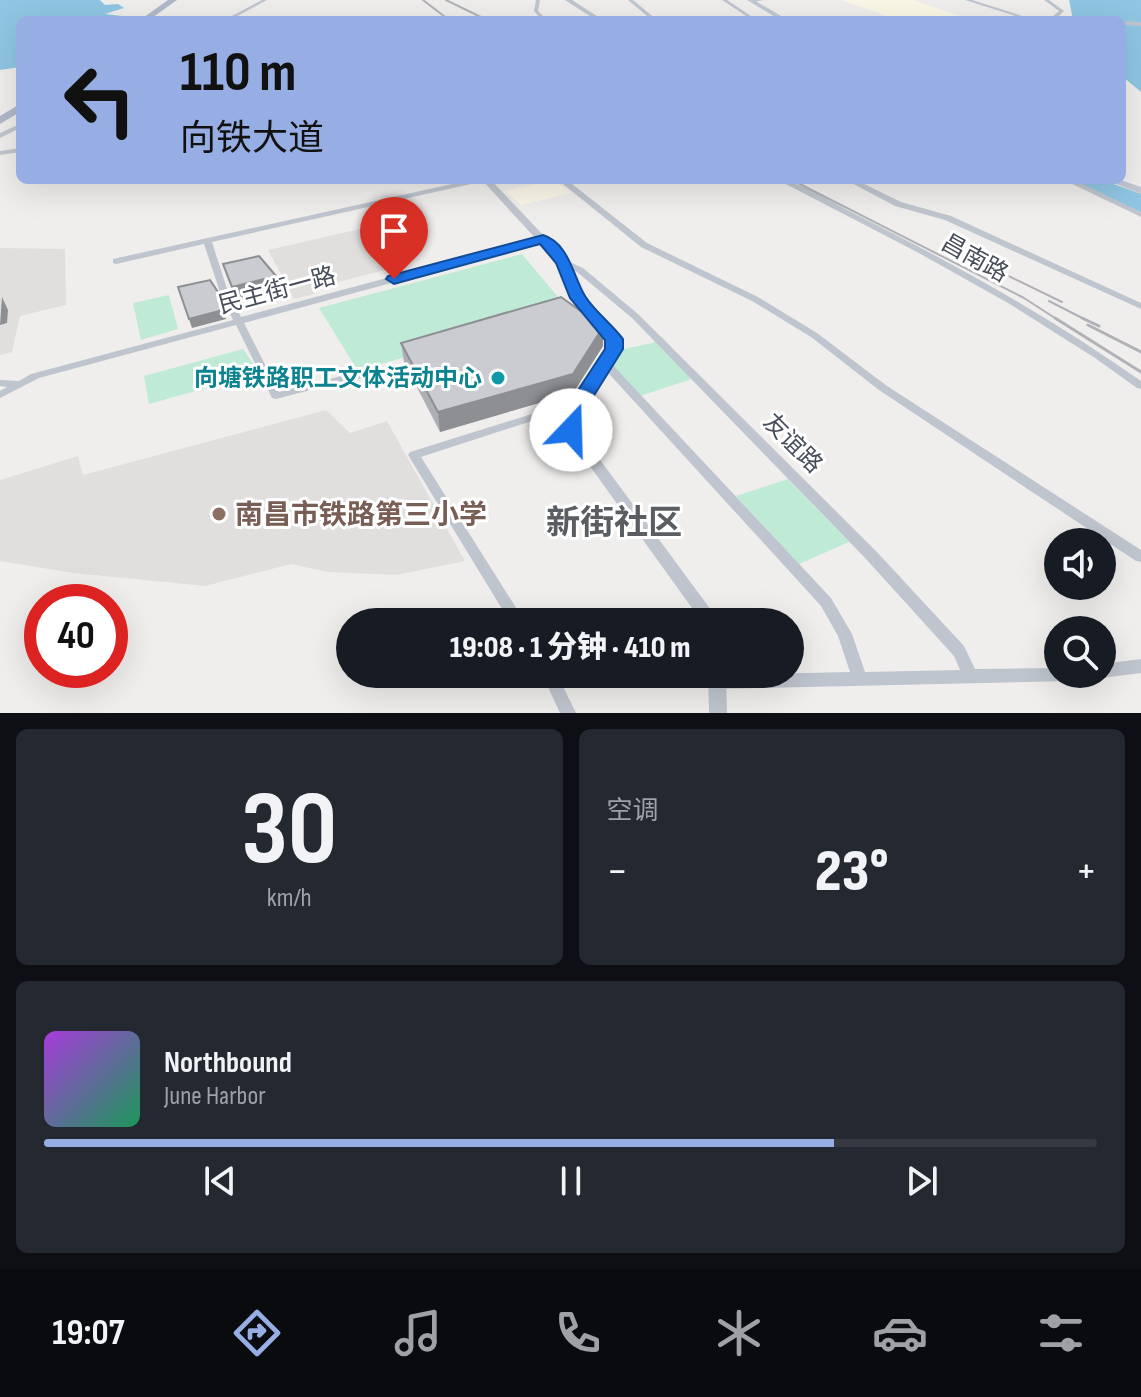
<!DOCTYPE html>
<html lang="zh">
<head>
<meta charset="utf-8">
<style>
  :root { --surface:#171b24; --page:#242831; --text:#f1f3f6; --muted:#9ea1a6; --line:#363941; --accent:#97aee4 }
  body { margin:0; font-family:"Sofia Sans Condensed","Noto Sans SC",sans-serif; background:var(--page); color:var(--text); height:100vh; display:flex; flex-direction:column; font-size:30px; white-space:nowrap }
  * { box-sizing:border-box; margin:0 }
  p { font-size:26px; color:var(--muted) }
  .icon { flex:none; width:44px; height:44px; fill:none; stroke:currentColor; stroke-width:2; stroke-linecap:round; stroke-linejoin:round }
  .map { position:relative; height:713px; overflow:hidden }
  .side { display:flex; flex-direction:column; gap:16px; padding:16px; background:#0d0f14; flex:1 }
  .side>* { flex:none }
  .banner { position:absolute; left:16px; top:16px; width:1110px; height:168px; border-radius:12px; box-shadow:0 8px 32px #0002; background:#97aee4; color:#111; overflow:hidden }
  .buttons { position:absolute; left:1044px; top:528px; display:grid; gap:16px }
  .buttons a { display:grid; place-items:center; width:72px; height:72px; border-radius:50%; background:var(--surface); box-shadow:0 8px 32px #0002; font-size:40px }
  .speed { position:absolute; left:24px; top:584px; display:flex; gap:16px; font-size:40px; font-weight:700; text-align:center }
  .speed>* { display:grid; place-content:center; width:104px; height:104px; border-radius:50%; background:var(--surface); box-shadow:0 8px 32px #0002; line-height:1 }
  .speed .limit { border:12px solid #d22; background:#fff; color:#111 }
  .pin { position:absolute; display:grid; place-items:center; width:68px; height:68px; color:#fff; margin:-82px -34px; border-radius:50% 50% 50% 0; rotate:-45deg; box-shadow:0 0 8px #0007 }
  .pin .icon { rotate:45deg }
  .me { position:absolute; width:88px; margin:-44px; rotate:21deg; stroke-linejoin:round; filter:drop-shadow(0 0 6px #0008) }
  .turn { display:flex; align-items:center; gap:28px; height:168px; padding:0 32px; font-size:36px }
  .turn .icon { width:104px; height:104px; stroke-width:2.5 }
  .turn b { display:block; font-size:56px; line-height:68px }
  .big { font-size:60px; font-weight:800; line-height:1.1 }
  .side .widget { flex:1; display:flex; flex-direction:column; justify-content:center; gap:12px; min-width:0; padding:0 28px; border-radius:12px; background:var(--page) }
  .side .dial { align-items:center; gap:0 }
  .dial b { font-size:104px; line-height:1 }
  .song { display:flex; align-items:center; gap:24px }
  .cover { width:96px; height:96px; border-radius:12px; background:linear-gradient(135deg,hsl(280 70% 55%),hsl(150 70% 35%)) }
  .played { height:8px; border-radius:4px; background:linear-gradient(90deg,var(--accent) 75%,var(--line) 75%) }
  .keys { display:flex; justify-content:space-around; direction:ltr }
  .heat { display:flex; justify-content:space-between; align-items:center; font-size:44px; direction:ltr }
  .side .tiles { flex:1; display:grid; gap:16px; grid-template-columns:1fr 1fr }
  .widget:last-child { grid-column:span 2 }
  .trip { position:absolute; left:336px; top:608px; width:468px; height:80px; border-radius:40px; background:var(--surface); box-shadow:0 8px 32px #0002; font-weight:800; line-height:80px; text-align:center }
  .dock { display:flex; height:128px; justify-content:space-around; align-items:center; background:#090b0e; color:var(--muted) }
  .dock .icon { width:56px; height:56px }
  .dock .selected { color:var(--accent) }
  .dock b { font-size:36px; color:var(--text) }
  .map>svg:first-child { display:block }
  .commercial { fill:#faf7e7 }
  .education { fill:#e1dfde }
  .green { fill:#bfead6 }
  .water { fill:#90c6e3 }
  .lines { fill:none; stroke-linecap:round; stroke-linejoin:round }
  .minor { fill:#bfc5ce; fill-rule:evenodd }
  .tertiary { fill:#bfc5ce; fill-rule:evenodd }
  .secondary { fill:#c1c8d4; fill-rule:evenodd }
  .primary { fill:#afb9ca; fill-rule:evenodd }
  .rail-far1 { stroke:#b0b2b7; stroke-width:2 }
  .rail { stroke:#b0b2b7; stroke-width:3 }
  .wall { fill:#aeafb5 }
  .shaded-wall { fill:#8d8f93 }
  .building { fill:#caccd2; stroke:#8d8f93; stroke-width:2 }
  .route { fill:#1a73e8; stroke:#114b97; stroke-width:2 }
  .culture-dot { fill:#0f9aa8; stroke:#fff; stroke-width:3 }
  .education-dot { fill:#8d6e63; stroke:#fff; stroke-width:3 }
  .labels { text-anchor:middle; stroke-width:6; stroke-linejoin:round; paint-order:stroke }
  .street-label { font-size:24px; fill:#474e59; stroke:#fff }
  .culture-label { font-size:24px; font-weight:bold; fill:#0d838f; stroke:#fff; text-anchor:end }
  .near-education-label { font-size:28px; font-weight:bold; fill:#785e54; stroke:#fff; text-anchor:start }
  .near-quarter-label { font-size:34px; font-weight:bold; fill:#5a5d61; stroke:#fff }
</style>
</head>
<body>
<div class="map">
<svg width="1141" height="713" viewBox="0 0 1141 713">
  <rect width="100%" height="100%" fill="#f0eeed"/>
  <path class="commercial" d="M841 0H913L972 20H899Z
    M554 180 571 193 521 205 505 191Z"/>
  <path class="education" d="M373 226 401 266 311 289 315 294 294 299 268 250Z
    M0 248 65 249 66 305 20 316 12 352 0 355Z
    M326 410 350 433 387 421 465 561 396 575 327 572 291 564 205 586 73 573 0 561V480L78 456 83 475Z"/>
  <path class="green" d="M522 254 568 309 358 371 319 308Z
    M169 295 178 329 141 340 133 303Z
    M661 336 698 377 637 397 606 361 611 352 652 343Z
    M243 349 260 373 149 404 144 376Z
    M788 479 849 542 799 564 736 496Z"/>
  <path class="water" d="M0 0H100L105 5 118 4 124 8 105 14 122 16 120 20H20V67L0 70Z
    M1069 0H1141V92L1122 76V20H1073Z
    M1072 180H1103L1141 194V213Z"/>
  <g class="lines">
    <path class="minor" d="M262 0H267L230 20H224Z
      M536 0H540L538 11 547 20H542L534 11Z
      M628 0H633L657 20H652Z
      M722 0H727L757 20H752Z
      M750 0H764L752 2Z
      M965 0H972L1035 20H1028Z
      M1044 0H1049L1064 11 1056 19H1052V17L1059 11Z
      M20 124V128L0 138V133Z
      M470 180H484L480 182 212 242 228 292 241 317 540 237H546V241L244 323 279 392 349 374 388 370 392 371 393 373 392 375 349 380 276 399 272 398 236 325 39 378 0 398V391L7 387 0 386V380L19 381 31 374 233 320 220 292 204 244 116 264 113 263V259Z
      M558 180H567L647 243 758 297 817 333 887 386 1141 550V562L1136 561 879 390 811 337 752 301 641 247Z
      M778 180C797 180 832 202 851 212 951 262 1049 316 1141 381V389L1137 388 1095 358 1008 303 917 252Z
      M846 180H856L901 202 951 216 1141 303V309L945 220 895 206Z
      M1064 180H1074L1141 212V217Z
      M563 259 583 268 638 314 876 551 964 646 975 669 1058 668V674H1078L1076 679 1071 681 718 689 713 687 710 682 713 677 718 675 850 672 838 636 821 606 601 365 600 363 601 361H609L831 598 852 634 865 672 960 670 954 656 866 559 632 318 577 272 560 264V260Z
      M580 399 585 402 584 404 421 457 525 622H510L408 455 410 452Z
      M1141 659V673L1102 678 1096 674H1102V664Z
      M542 674H557L576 713H560Z"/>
    <path class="tertiary" d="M565 0H572L603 20H596Z
      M1034 18H1083L1086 20H1031Z
      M1122 21 1141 22V26L1122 25Z
      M20 148V152L0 155V151Z
      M482 180H491L567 260 583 297 620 339V349L580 413 578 430 720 622H702L564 430 566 413 608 349V340L573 298 558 263Z
      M708 674H726L727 713H709Z"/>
    <path class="secondary" d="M747 0H754L788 20H780Z
      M1107 180H1121L1141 187V194Z"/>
    <path class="primary" d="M168 0H177L149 20H140Z
      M20 104V112L0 124V116Z"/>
    <path class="rail-far1" d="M423 0 449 20
      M446 0 487 20
      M792 180 1024 298 1058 320
      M990 267 1062 302
      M1049 301 1086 320"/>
    <path class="rail" d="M1055 318 1141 372
      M1082 318 1099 326
      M1088 325 1141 352"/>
  </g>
  <path class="wall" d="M223 264 279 290 236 301Z
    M401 343 603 346 573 393 440 432 404 362Z"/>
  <path class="shaded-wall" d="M276 276 279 290 236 301 232 287Z
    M2 297 8 310 7 323 0 325Z
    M223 310 226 319 192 328 189 319Z
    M603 327V346L573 393 440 432 438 412Z"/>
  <path class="building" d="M259 256 276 276 232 287 223 264Z
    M210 280 220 295H217L223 310 189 319 178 287Z
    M561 297 603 327 573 374 438 412 401 343Z"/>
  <path class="route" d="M543 235C569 243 573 276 585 296 595 312 612 324 623 339V349L583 413 582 430 571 437 561 430 563 413 605 349V340L570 298 556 263 540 244 394 284 386 279 388 276Z"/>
  <circle class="culture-dot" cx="498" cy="378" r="8"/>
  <circle class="education-dot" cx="219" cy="514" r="8"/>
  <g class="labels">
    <g class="street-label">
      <text transform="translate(975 258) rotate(29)" y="8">昌南路</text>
      <text transform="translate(277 290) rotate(-15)" y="8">民主街一路</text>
      <text transform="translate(793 443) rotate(45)" y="8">友谊路</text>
    </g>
    <g class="culture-label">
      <text x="482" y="386">向塘铁路职工文体活动中心</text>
    </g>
    <g class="near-education-label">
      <text x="235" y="524">南昌市铁路第三小学</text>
    </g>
    <g class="near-quarter-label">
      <text x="614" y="534">新街社区</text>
    </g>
  </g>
</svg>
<div class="buttons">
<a><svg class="icon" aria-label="sound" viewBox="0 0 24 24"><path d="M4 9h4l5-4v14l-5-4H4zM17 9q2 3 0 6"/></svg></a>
<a><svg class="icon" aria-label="search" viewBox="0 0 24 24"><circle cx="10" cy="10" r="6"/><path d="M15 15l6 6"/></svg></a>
</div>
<div class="speed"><div class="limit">40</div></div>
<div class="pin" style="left:394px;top:279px;background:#d93025"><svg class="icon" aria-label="arrive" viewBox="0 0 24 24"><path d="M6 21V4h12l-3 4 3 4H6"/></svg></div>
<svg class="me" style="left:571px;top:430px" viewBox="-20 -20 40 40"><circle r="19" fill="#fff"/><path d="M0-13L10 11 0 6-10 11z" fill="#1a73e8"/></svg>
<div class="trip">19:08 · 1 分钟 · 410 m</div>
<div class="banner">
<div class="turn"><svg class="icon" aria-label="left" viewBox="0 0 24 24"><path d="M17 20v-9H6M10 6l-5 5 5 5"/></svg><div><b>110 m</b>向铁大道</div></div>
</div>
</div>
<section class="side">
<div class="tiles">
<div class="widget dial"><b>30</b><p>km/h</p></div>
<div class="widget"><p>空调</p>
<div class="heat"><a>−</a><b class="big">23°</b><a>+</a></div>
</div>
<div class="widget">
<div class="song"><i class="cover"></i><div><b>Northbound</b><p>June Harbor</p></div></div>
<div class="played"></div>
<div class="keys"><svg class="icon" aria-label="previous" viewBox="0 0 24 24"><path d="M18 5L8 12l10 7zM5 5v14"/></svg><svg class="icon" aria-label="pause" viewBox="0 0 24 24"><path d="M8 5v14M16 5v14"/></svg><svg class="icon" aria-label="next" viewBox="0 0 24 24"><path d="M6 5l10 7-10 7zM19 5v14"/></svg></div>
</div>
</div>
</section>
<nav class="dock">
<b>19:07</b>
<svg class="icon selected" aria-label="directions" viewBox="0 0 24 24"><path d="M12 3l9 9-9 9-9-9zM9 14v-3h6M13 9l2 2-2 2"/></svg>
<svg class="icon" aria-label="music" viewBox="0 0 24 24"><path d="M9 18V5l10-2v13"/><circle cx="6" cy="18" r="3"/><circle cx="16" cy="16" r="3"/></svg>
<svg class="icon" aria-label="phone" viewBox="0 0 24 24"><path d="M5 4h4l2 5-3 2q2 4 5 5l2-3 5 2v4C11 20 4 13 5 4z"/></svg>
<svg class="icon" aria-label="climate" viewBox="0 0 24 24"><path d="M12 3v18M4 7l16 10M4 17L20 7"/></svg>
<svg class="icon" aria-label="car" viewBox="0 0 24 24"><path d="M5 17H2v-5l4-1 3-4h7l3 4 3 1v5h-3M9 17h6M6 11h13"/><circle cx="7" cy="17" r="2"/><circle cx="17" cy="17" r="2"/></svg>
<svg class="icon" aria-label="filters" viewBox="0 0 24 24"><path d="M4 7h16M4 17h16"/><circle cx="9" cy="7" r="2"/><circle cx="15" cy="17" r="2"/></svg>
</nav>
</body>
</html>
